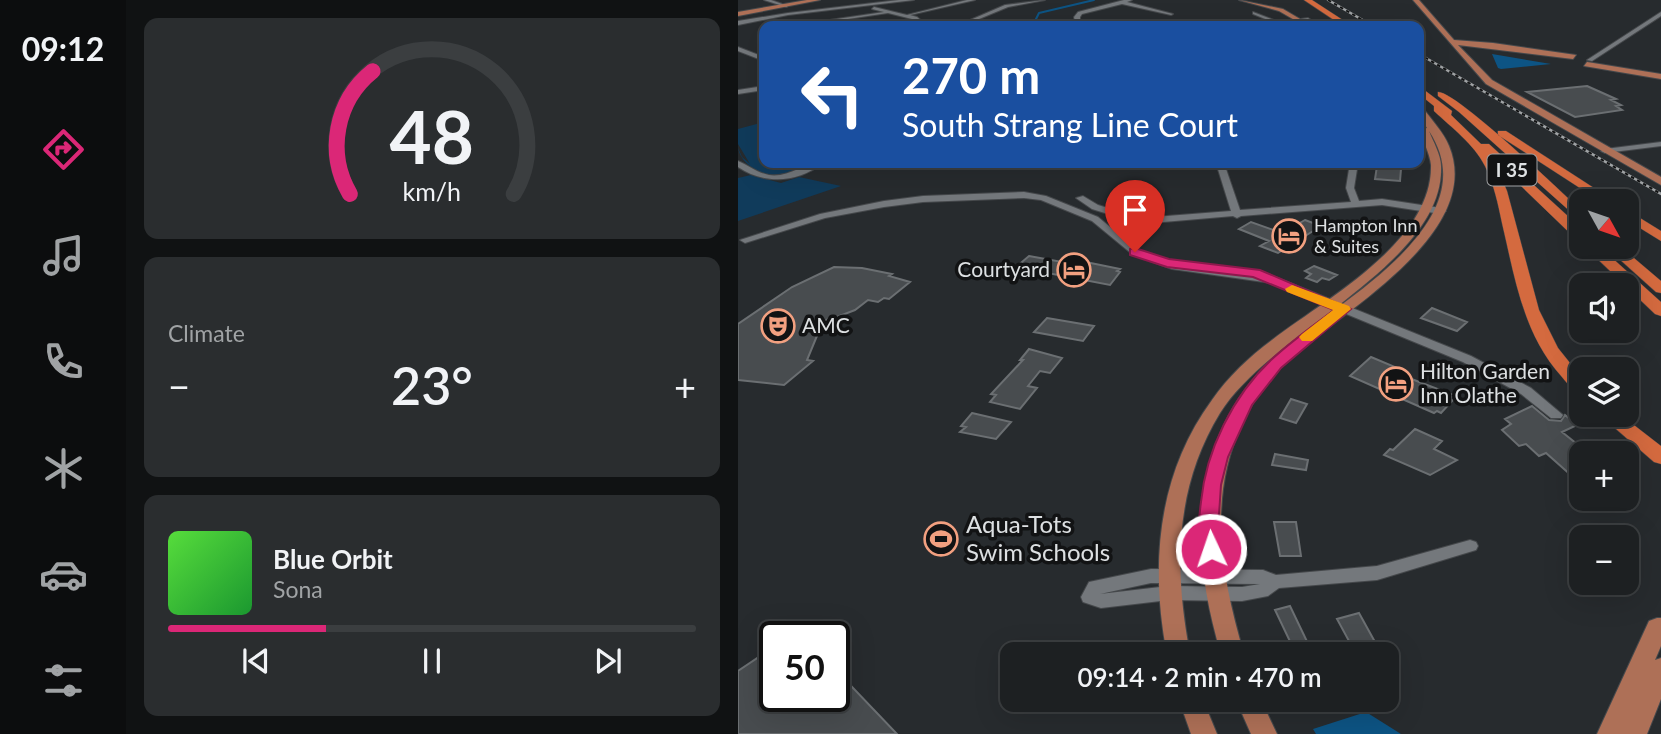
<!DOCTYPE html>
<html lang="en">
<head>
<meta charset="utf-8">
<style>
  :root { --surface:#1d2022; --page:#2a2d2f; --text:#f1f3f6; --muted:#a0a3a5; --line:#3b3e40; --accent:#db2777 }
  body { margin:0; font-family:Lato,sans-serif; background:var(--page); color:var(--text); height:100vh; display:flex; flex-direction:column; font-size:26px; white-space:nowrap }
  * { box-sizing:border-box; margin:0 }
  p { font-size:23px; color:var(--muted) }
  .icon { flex:none; width:38px; height:38px; fill:none; stroke:currentColor; stroke-width:2; stroke-linecap:round; stroke-linejoin:round }
  .map { position:relative; flex:1; overflow:hidden }
  .panel { display:flex; flex-direction:column; gap:18px; padding:18px; background:#101213; width:612px }
  .panel>* { flex:none }
  .banner { position:absolute; left:21px; top:21px; width:665px; height:147px; border-radius:14px; box-shadow:0 7px 28px #0002,0 0 0 2px var(--line); background:#1a4fa0; color:#fff; overflow:hidden }
  .needle { width:46px; rotate:130deg }
  .buttons { position:absolute; left:831px; top:189px; display:grid; gap:14px }
  .buttons a { display:grid; place-items:center; width:70px; height:70px; border-radius:14px; background:var(--surface); box-shadow:0 7px 28px #0002,0 0 0 2px var(--line); font-size:35px }
  .speed { position:absolute; left:21px; top:621px; display:flex; gap:14px; font-size:35px; font-weight:700; text-align:center }
  .speed>* { display:grid; place-content:center; width:91px; height:91px; border-radius:50%; background:var(--surface); box-shadow:0 7px 28px #0002,0 0 0 2px var(--line); line-height:1 }
  .speed .limit { border:4px solid #111; border-radius:10px; background:#fff; color:#111 }
  .pin { position:absolute; display:grid; place-items:center; width:60px; height:60px; color:#fff; margin:-72px -30px; border-radius:50% 50% 50% 0; rotate:-45deg; box-shadow:0 0 7px #0007 }
  .pin .icon { rotate:45deg }
  .me { position:absolute; width:77px; margin:-38px; rotate:357deg; stroke-linejoin:round; filter:drop-shadow(0 0 5px #0008) }
  .turn { display:flex; align-items:center; gap:24px; height:147px; padding:0 28px; font-size:32px }
  .turn .icon { width:91px; height:91px; stroke-width:2.5 }
  .turn b { display:block; font-size:49px; line-height:60px }
  .big { font-size:52px; font-weight:600; line-height:1.1 }
  .panel .widget { flex:1; display:flex; flex-direction:column; justify-content:center; gap:10px; min-width:0; padding:0 24px; border-radius:14px; background:var(--page) }
  .panel .dial { align-items:center; gap:0 }
  .dial svg { height:182px; overflow:visible; fill:none; stroke:var(--line); stroke-width:7; stroke-linecap:round; text-anchor:middle }
  .dial text { fill:var(--text); stroke:none }
  .song { display:flex; align-items:center; gap:21px }
  .cover { width:84px; height:84px; border-radius:10px; background:linear-gradient(135deg,hsl(110 70% 55%),hsl(130 70% 35%)) }
  .played { height:7px; border-radius:4px; background:linear-gradient(90deg,var(--accent) 30%,var(--line) 30%) }
  .keys { display:flex; justify-content:space-around; direction:ltr }
  .heat { display:flex; justify-content:space-between; align-items:center; font-size:38px; direction:ltr }
  .trip { position:absolute; left:262px; top:642px; width:399px; height:70px; border-radius:14px; background:var(--surface); box-shadow:0 7px 28px #0002,0 0 0 2px var(--line); font-weight:600; line-height:70px; text-align:center }
  main { display:flex; flex:1; min-height:0 }
  .tabs { display:flex; flex-direction:column; width:126px; justify-content:space-around; align-items:center; background:#0c0d0e; color:var(--muted) }
  .tabs .icon { width:49px; height:49px }
  .tabs .current { color:var(--accent) }
  .tabs b { font-size:32px; color:var(--text) }
  .map>svg:first-child { display:block }
  .green { fill:#103b5b }
  .water { fill:#0d5484 }
  .lines { fill:none; stroke-linecap:round; stroke-linejoin:round }
  .stream { stroke:#0d5484; stroke-width:2 }
  .building { fill:#484c4f; stroke:#6b6f72; stroke-width:2 }
  .minor-casing { stroke:#45484b; stroke-width:2 }
  .major-casing { stroke:#45484b; stroke-width:2 }
  .highway-casing { stroke:#45484b; stroke-width:1 }
  .minor { fill:#74787c; fill-rule:evenodd }
  .major { fill:#ae7057; fill-rule:evenodd }
  .highway { fill:#d46a3f; fill-rule:evenodd }
  .rail-casing { stroke:#a0a3a5; stroke-width:2.5 }
  .rail { stroke:#121314; stroke-width:2; stroke-dasharray:3.5; stroke-linecap:butt }
  .route { fill:#db2777; stroke:#8e194d; stroke-width:2 }
  .slow { fill:#f59e0b }
  .labels { text-anchor:middle; stroke-width:7; stroke-linejoin:round; paint-order:stroke }
  .far-poi-label { font-size:18px; fill:#dde0e2; stroke:#121314; text-anchor:start }
  .shield { fill:#121314; stroke:#a0a2a4; stroke-width:2 }
  .shield-label { font-size:19px; font-weight:bold; fill:#dde0e2 }
  .poi-label { font-size:21px; fill:#dde0e2; stroke:#121314; text-anchor:start }
  .near-poi-label { font-size:24px; fill:#dde0e2; stroke:#121314; text-anchor:start }
</style>
</head>
<body>
<main>
<nav class="tabs">
<b>09:12</b>
<svg class="icon current" aria-label="directions" viewBox="0 0 24 24"><path d="M12 3l9 9-9 9-9-9zM9 14v-3h6M13 9l2 2-2 2"/></svg>
<svg class="icon" aria-label="music" viewBox="0 0 24 24"><path d="M9 18V5l10-2v13"/><circle cx="6" cy="18" r="3"/><circle cx="16" cy="16" r="3"/></svg>
<svg class="icon" aria-label="phone" viewBox="0 0 24 24"><path d="M5 4h4l2 5-3 2q2 4 5 5l2-3 5 2v4C11 20 4 13 5 4z"/></svg>
<svg class="icon" aria-label="climate" viewBox="0 0 24 24"><path d="M12 3v18M4 7l16 10M4 17L20 7"/></svg>
<svg class="icon" aria-label="car" viewBox="0 0 24 24"><path d="M5 17H2v-5l4-1 3-4h7l3 4 3 1v5h-3M9 17h6M6 11h13"/><circle cx="7" cy="17" r="2"/><circle cx="17" cy="17" r="2"/></svg>
<svg class="icon" aria-label="filters" viewBox="0 0 24 24"><path d="M4 7h16M4 17h16"/><circle cx="9" cy="7" r="2"/><circle cx="15" cy="17" r="2"/></svg>
</nav>
<section class="panel">
<div class="widget dial"><svg viewBox="0 0 100 80">
<path d="M14 69A42 42 0 1 1 86 69"/>
<path d="M14 69A42 42 0 0 1 24 15" stroke="#db2777"/>
<text x="50" y="56" font-size="32" font-weight="700">48</text>
<text x="50" y="72" font-size="11">km/h</text>
</svg></div>
<div class="widget"><p>Climate</p>
<div class="heat"><a>−</a><b class="big">23°</b><a>+</a></div>
</div>
<div class="widget">
<div class="song"><i class="cover"></i><div><b>Blue Orbit</b><p>Sona</p></div></div>
<div class="played"></div>
<div class="keys"><svg class="icon" aria-label="previous" viewBox="0 0 24 24"><path d="M18 5L8 12l10 7zM5 5v14"/></svg><svg class="icon" aria-label="pause" viewBox="0 0 24 24"><path d="M8 5v14M16 5v14"/></svg><svg class="icon" aria-label="next" viewBox="0 0 24 24"><path d="M6 5l10 7-10 7zM19 5v14"/></svg></div>
</div>
</section>
<div class="map">
<svg width="923" height="734" viewBox="0 0 923 734">
  <rect width="100%" height="100%" fill="#272b2e"/>
  <path class="green" d="M26 122V163H76C68 167 59 173 50 175 31 180 3 167 0 148L4 157 12 164 0 144V129Z
    M13 175 43 183 61 177 103 186 0 221V178Z"/>
  <path class="water" d="M754 54 813 64 763 69 760 68Z
    M628 712 663 734H578L575 729Z"/>
  <g class="lines">
    <path class="stream" d="M297 21 301 13 356 0"/>
  </g>
  <path class="building" d="M849 86 878 99 873 100 883 105 878 106 884 110 837 117 789 92Z
    M639 166 663 169 662 181 637 179Z
    M567 220 583 226 540 253 522 246 531 241 501 229 513 222 544 233Z
    M291 256 324 262 327 259 343 261 382 269 379 271 382 272 372 285 278 267Z
    M576 266 599 275 591 280 584 278 579 282 568 278 573 274 567 271Z
    M96 267 124 268 154 274 151 276 172 282 151 299 146 298 140 302 130 300 117 310 99 317 94 316 77 328 81 331 69 360 75 361 46 385 0 380V324L54 287Z
    M694 308 729 322 719 331 683 318Z
    M309 318 356 326 345 341 296 332Z
    M291 349 324 358 312 373 302 371 290 386 299 388 282 409 252 402 258 395 253 394 285 360H282Z
    M633 357 657 367 653 371 715 395 712 399 715 400 703 413 699 411 696 413 612 376Z
    M553 399 569 404 558 423 542 418Z
    M794 406 811 420 823 421 827 415 839 425 824 432 844 448V485L808 453 801 456 788 444 781 446 764 430 773 424 767 419Z
    M234 413 273 422 258 439 222 432 228 427 223 426Z
    M677 429 704 441 696 449 719 460 692 475 646 455 652 449 655 450Z
    M537 454 570 460 568 470 534 465Z
    M536 522H558L563 556H542Z
    M552 606 575 654H558L537 610Z
    M621 613 642 651 618 654 599 619Z
    M37 646V696H96V668L159 734H0V671Z"/>
  <g class="lines">
    <defs>
      <path id="minor" d="M26 0H33L50 6 48 7Z
        M161 0H176L50 15 0 25V21L50 13Z
        M229 0H237L172 15 179 17 186 23 223 24 267 5 307 0 270 7 229 24 240 26H184L178 21 140 26 174 19 150 13 63 26H51L146 12 134 9 136 7 169 15Z
        M386 0H394L389 2 435 14 433 15 384 4 344 14 342 17V22L381 21 379 24 342 26H286L337 22 336 17 340 12Z
        M515 12 541 22 570 18 573 20 522 26 537 23 515 14Z
        M923 12V16L854 61 849 60Z
        M475 23 481 26H473Z
        M0 47 26 57V61L0 51Z
        M26 86V90L0 94V90Z
        M923 142V146L867 153 863 151 867 149Z
        M0 161C10 165 19 173 31 175 51 178 66 162 85 163 59 183 27 185 0 167Z
        M478 163H486L502 210 613 202 608 188 612 163H620L616 188 621 201 644 199 703 208 708 211 703 214 644 205 503 216 499 218 495 216 402 224 354 209 338 198 345 196 360 205 403 218 493 211Z
        M286 192 308 196 360 217 400 250 436 263 521 275 526 273 530 274 733 356 793 388 825 415 823 418H813L783 394 725 362 533 283 434 269 394 254 354 221 303 200 286 198 185 202 146 207 87 218 7 243 2 240 82 214 146 201 185 196Z
        M732 540 738 542 740 546 738 550 639 580 541 588 530 596 504 601 431 600 363 608 345 602 343 597 351 582 413 569 525 570 538 575 639 566ZM413 583 522 584 504 587 431 586 362 594Z"/>
      <path id="major" d="M69 0H82L0 16V12Z
        M501 0 545 9 574 26H567L541 11Z
        M675 0H681L716 40 755 43 838 55 835 59 720 45 754 80 923 177V185L748 84Z
        M849 62 923 74V79L846 66Z
        M681 106 684 107C693 119 706 133 711 146 746 231 609 309 557 354 535 374 515 398 503 426 469 500 484 579 506 654H483C461 579 450 498 486 425 499 397 520 371 544 350 600 301 752 223 691 131 695 141 703 155 703 166 707 264 533 331 482 413 436 488 436 570 452 654H429C412 566 419 475 474 400 490 377 511 357 534 340 587 299 695 242 693 165 692 154 685 141 681 130L689 128 681 115Z
        M919 618H923V646L917 660 923 658V699L909 734H859L911 621Z
        M441 700H465L479 734H453Z
        M498 700H523L539 734H513Z"/>
      <path id="highway" d="M566 0H574L614 26H605Z
        M681 86 714 111 713 115 743 144H751L844 229V241L839 240 755 159 769 191 801 310 820 348 844 378V394C835 392 830 384 824 377 785 334 777 278 764 223 760 204 756 184 747 166 736 144 714 128 696 111V106L681 94Z
        M700 92C718 91 823 192 844 211V222L721 112 700 96Z
        M760 131H768L876 201H862L760 135Z
        M889 210 923 231V241L889 220Z
        M847 247H862L923 302V316L917 314Z
        M868 247H883L923 281V293L918 292Z
        M862 415H883L923 446V464L916 462Z"/>
    </defs>
    <use href="#minor" class="minor-casing"/>
    <use href="#major" class="major-casing"/>
    <use href="#highway" class="highway-casing"/>
    <use href="#minor" class="minor"/>
    <use href="#major" class="major"/>
    <use href="#highway" class="highway"/>
    <defs>
      <path id="rail" d="M590 0 635 26
        M681 54 923 194"/>
    </defs>
    <use href="#rail" class="rail-casing"/>
    <use href="#rail" class="rail"/>
  </g>
  <path class="route" d="M397 248 431 259 522 270 613 309 543 368 514 405 490 457 483 485 481 515 484 549 481 554 473 557 466 554C458 540 461 517 463 502 468 450 495 396 533 360 552 342 575 326 596 310L515 277 429 267 392 255V249Z"/>
  <path class="slow" d="M554 285 611 306 613 309 574 341H564L561 337 564 334 595 310 549 292 547 289Z"/>
  <defs>
    <symbol id="hotel-ring" viewBox="-11 -11 22 22"><circle r="9.5" fill="#121314" stroke="#f2a080" stroke-width="1.5"/><path d="M-6-4.5h1.5V1H6V5H4.5V3h-9V5H-6ZM-4 0a1.8 1.8 0 1 1 3.6 0ZM.5 0V-2.5h3Q6-2.5 6 0Z" fill="#f2a080"/></symbol>
    <symbol id="theatre-ring" viewBox="-11 -11 22 22"><circle r="9.5" fill="#121314" stroke="#f2a080" stroke-width="1.5"/><path d="M-5-5.5Q0-4 5-5.5V0Q5 5 0 6Q-5 5-5 0ZM-3.3-2.5H-1v1.5H-3.3ZM1-2.5H3.3v1.5H1ZM-2.8 1Q0 5.5 2.8 1Z" fill="#f2a080"/></symbol>
    <symbol id="stadium-ring" viewBox="-11 -11 22 22"><circle r="9.5" fill="#121314" stroke="#f2a080" stroke-width="1.5"/><path d="M0-5a6.5 5 0 1 0 0 10a6.5 5 0 1 0 0-10ZM-3.5-1.8h7v3.6h-7Z" fill="#f2a080"/></symbol>
  </defs>
  <g fill-rule="evenodd">
    <use href="#hotel-ring" x="532" y="217" width="38" height="38"/>
    <use href="#hotel-ring" x="317" y="251" width="38" height="38"/>
    <use href="#theatre-ring" x="21" y="307" width="38" height="38"/>
    <use href="#hotel-ring" x="639" y="365" width="38" height="38"/>
    <use href="#stadium-ring" x="184" y="520" width="38" height="38"/>
  </g>
  <g class="labels">
    <g class="far-poi-label">
      <text x="576" y="232">Hampton Inn<tspan x="576" dy="21">&amp; Suites</tspan></text>
    </g>
    <rect class="shield" x="749.5" y="154.5" width="49" height="31" rx="5"/>
    <g class="shield-label">
      <text x="774" y="177">I 35</text>
    </g>
    <g class="poi-label">
      <text x="312" y="277" text-anchor="end">Courtyard</text>
      <text x="64" y="333">AMC</text>
      <text x="682" y="379">Hilton Garden<tspan x="682" dy="24">Inn Olathe</tspan></text>
    </g>
    <g class="near-poi-label">
      <text x="228" y="533">Aqua-Tots<tspan x="228" dy="28">Swim Schools</tspan></text>
    </g>
  </g>
</svg>
<div class="buttons">
<a><svg class="needle" viewBox="-14 -14 28 28"><path d="M0-13l5 13h-10z" fill="#e53935"/><path d="M0 13l5-13h-10z" fill="#a0a3a5"/></svg></a>
<a><svg class="icon" aria-label="sound" viewBox="0 0 24 24"><path d="M4 9h4l5-4v14l-5-4H4zM17 9q2 3 0 6"/></svg></a>
<a><svg class="icon" aria-label="layers" viewBox="0 0 24 24"><path d="M12 4l9 5-9 5-9-5zM3 14l9 5 9-5"/></svg></a>
<a>+</a>
<a>−</a>
</div>
<div class="speed"><div class="limit">50</div></div>
<div class="pin" style="left:397px;top:252px;background:#d93025"><svg class="icon" aria-label="arrive" viewBox="0 0 24 24"><path d="M6 21V4h12l-3 4 3 4H6"/></svg></div>
<svg class="me" style="left:473px;top:549px" viewBox="-20 -20 40 40"><circle r="17" fill="#db2777" stroke="#fff" stroke-width="3"/><path d="M0-11L8 9 0 5-8 9z" fill="#fff"/></svg>
<div class="trip">09:14 · 2 min · 470 m</div>
<div class="banner">
<div class="turn"><svg class="icon" aria-label="left" viewBox="0 0 24 24"><path d="M17 20v-9H6M10 6l-5 5 5 5"/></svg><div><b>270 m</b>South Strang Line Court</div></div>
</div>
</div>
</main>
</body>
</html>
